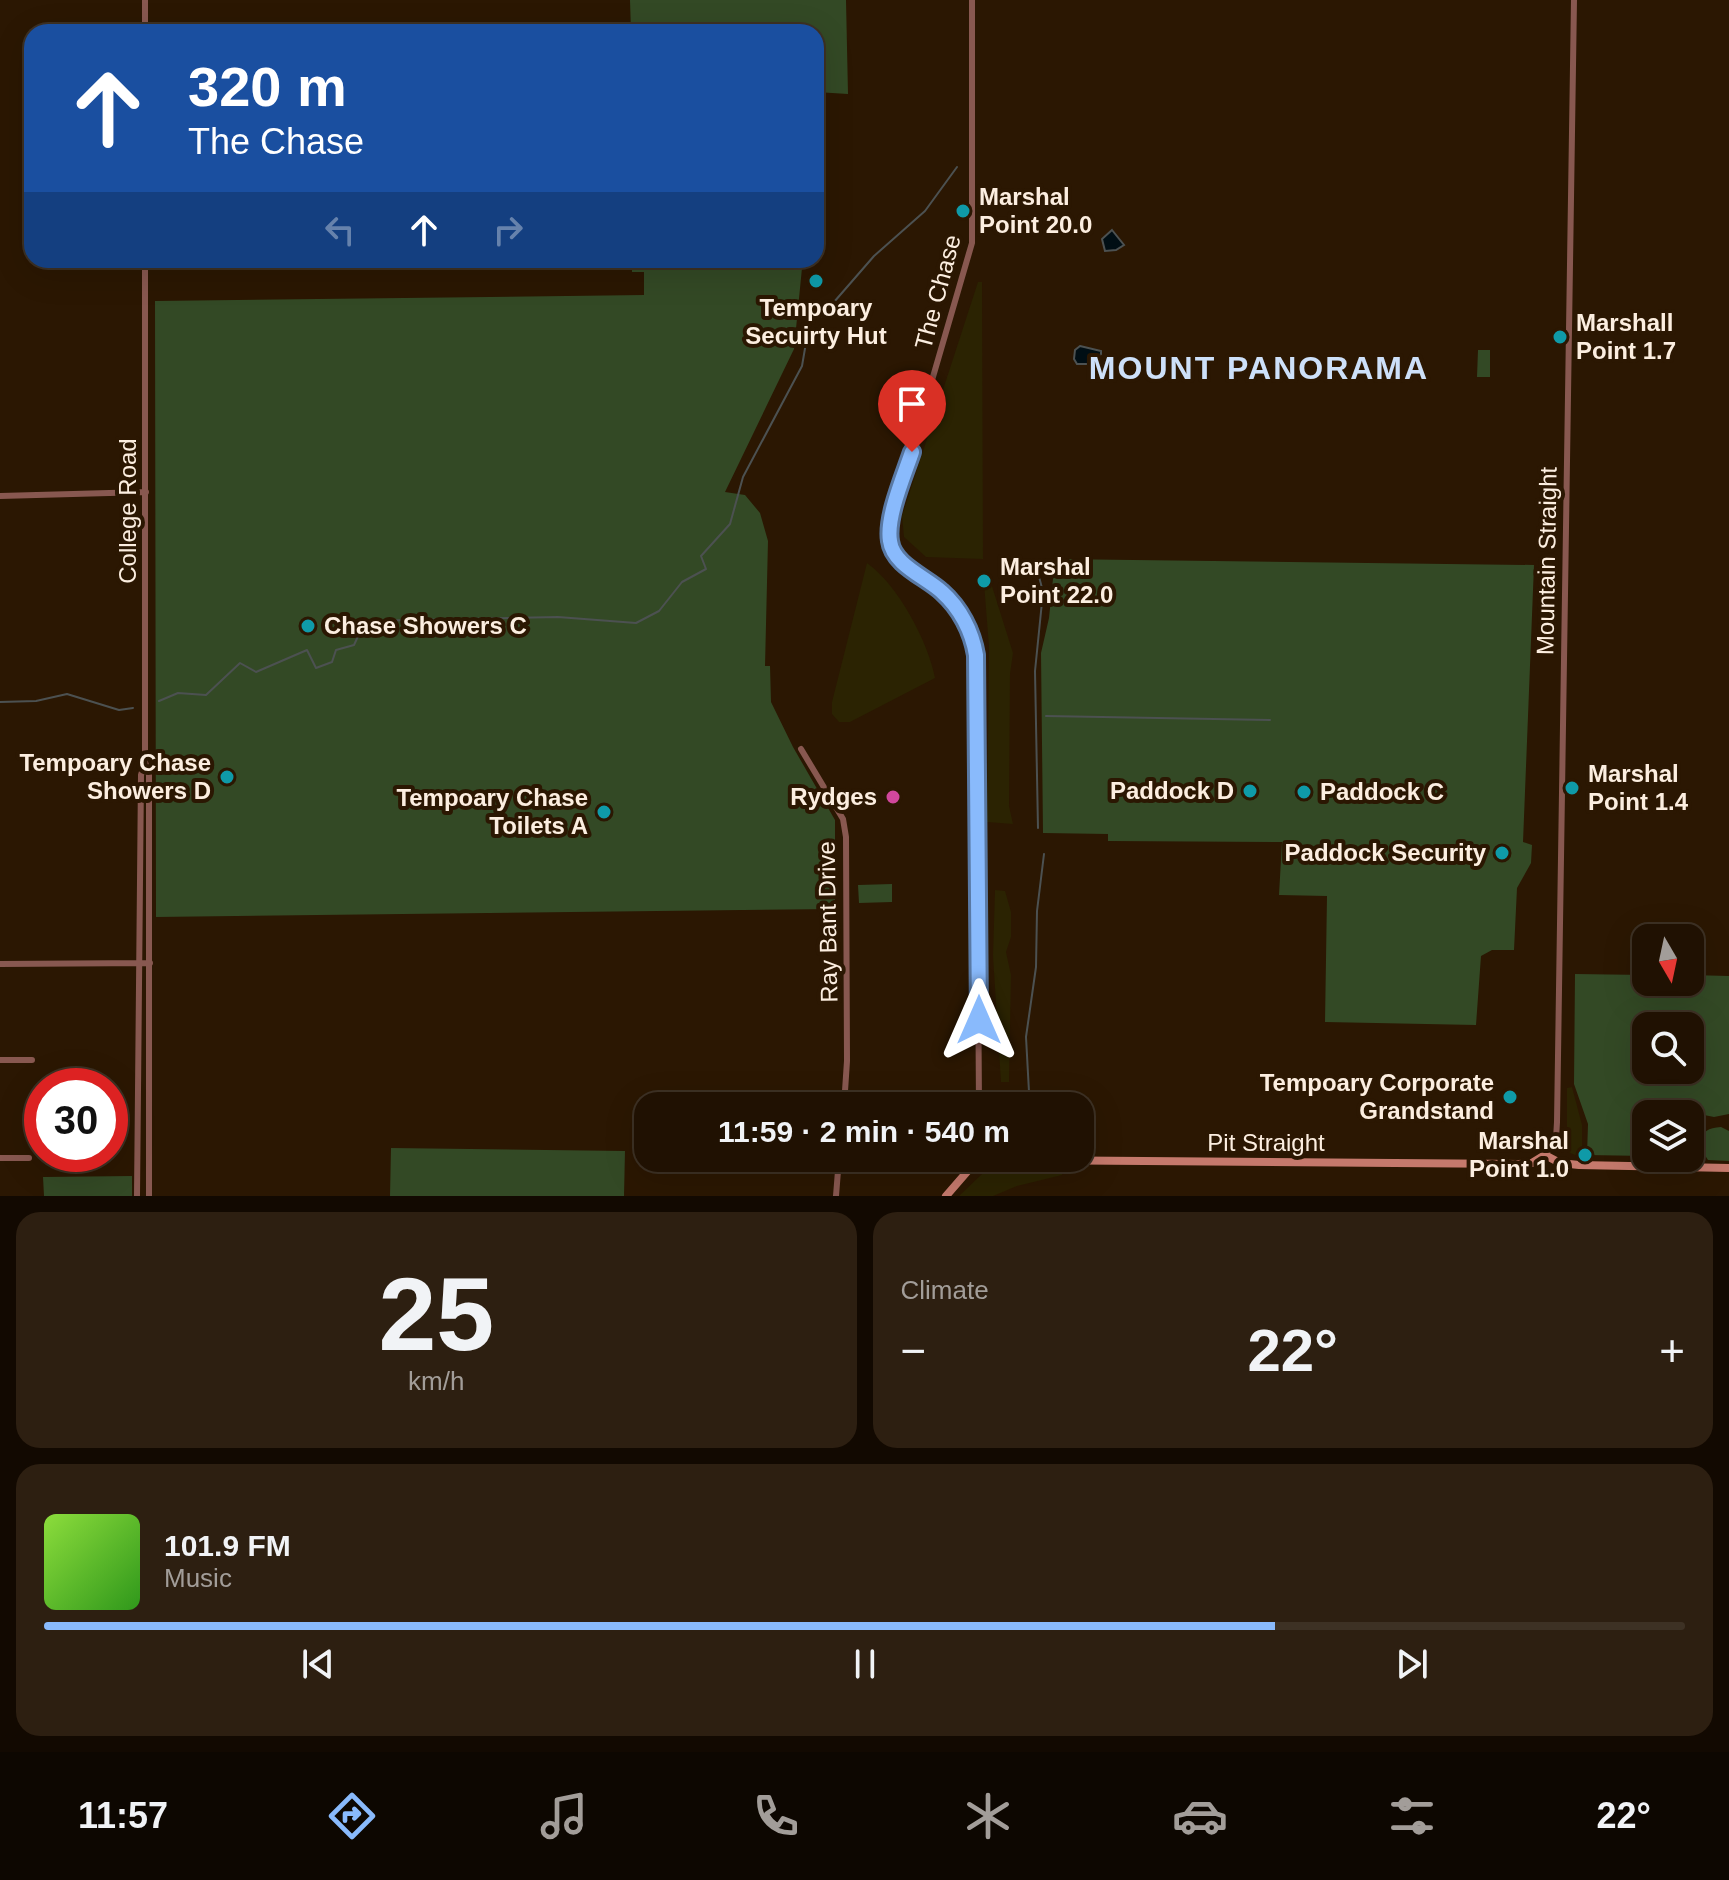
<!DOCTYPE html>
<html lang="en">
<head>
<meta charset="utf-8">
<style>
  :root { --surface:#201102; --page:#2d1f11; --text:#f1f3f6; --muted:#a29d99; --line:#3d3124; --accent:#89bafc }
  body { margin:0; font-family:Helvetica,sans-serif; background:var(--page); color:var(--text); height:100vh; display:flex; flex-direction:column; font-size:30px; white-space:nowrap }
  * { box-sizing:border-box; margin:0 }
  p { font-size:26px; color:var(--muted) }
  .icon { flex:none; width:44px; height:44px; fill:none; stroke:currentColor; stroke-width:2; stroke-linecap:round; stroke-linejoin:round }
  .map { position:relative; height:1196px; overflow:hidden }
  .drawer { display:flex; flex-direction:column; gap:16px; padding:16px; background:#120901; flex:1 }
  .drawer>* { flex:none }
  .guide { position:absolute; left:24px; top:24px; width:800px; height:244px; border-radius:24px; box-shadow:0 8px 32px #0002,0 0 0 2px var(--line); background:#1a4fa0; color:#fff; overflow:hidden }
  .needle { width:52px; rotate:171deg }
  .controls { position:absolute; left:1632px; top:924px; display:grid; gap:16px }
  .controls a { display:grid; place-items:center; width:72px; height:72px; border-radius:16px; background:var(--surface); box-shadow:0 8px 32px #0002,0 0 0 2px var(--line); font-size:40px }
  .speed { position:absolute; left:24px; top:1068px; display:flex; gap:16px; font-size:40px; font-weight:700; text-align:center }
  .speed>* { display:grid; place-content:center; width:104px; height:104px; border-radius:50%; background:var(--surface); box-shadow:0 8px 32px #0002,0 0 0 2px var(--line); line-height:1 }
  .speed .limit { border:12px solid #d22; background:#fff; color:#111 }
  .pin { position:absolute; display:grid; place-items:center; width:68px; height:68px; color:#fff; margin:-82px -34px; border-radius:50% 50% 50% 0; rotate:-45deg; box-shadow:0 0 8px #0007 }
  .pin .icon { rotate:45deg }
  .me { position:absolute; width:88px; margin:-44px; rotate:0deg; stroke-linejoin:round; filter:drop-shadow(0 0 6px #0008) }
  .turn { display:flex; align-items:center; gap:28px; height:168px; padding:0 32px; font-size:36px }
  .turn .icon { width:104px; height:104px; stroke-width:2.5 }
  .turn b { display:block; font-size:56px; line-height:68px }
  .lanes { display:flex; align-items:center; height:76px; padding:0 32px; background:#0003; justify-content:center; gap:40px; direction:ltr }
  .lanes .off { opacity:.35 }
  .big { font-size:60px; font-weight:700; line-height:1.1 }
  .drawer .widget { flex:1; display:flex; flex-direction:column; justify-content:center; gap:12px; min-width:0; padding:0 28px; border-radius:24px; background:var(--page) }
  .drawer .dial { align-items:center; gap:0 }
  .dial b { font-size:104px; line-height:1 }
  .song { display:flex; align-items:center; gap:24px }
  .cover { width:96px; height:96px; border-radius:12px; background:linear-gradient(135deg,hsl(90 70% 55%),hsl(110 70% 35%)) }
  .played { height:8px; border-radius:4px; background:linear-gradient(90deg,var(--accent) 75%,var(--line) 75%) }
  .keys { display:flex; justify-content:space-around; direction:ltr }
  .heat { display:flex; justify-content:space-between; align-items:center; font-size:44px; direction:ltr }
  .drawer .tiles { flex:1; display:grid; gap:16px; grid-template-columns:1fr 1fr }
  .widget:last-child { grid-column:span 2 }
  .trip { position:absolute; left:634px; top:1092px; width:460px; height:80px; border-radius:24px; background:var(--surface); box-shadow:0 8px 32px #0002,0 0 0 2px var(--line); font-weight:700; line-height:80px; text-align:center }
  .dock { display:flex; height:128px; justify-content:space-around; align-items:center; background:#0d0701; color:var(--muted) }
  .dock .icon { width:56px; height:56px }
  .dock .active { color:var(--accent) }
  .dock b { font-size:36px; color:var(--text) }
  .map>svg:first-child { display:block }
  .green { fill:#334925; fill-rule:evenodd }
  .sand { fill:#2b2302 }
  .water { fill:#000e14; stroke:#4c5151; stroke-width:2 }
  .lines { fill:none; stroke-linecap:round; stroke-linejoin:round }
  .stream { stroke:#4c5151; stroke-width:2 }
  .street { stroke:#885850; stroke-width:6 }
  .secondary { stroke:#c5796c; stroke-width:8 }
  .route-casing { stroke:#5979a4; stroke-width:20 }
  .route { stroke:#89bafc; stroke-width:14 }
  .culture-dot { fill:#0f9aa8; stroke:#2b1702; stroke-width:3 }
  .hotel-dot { fill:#d1479c; stroke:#2b1702; stroke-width:3 }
  .labels { text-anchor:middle; stroke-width:8; stroke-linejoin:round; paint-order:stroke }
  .poi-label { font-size:24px; font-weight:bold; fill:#fceee0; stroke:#2b1702; text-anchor:end }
  .street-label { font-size:24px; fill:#fceee0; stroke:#2b1702 }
  .district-label { font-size:32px; font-weight:bold; letter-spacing:2px; fill:#cde0f9; stroke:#2b1702 }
</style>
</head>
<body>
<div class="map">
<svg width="1729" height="1196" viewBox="0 0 1729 1196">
  <rect width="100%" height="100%" fill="#2b1702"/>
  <path class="green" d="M630 0H846L848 94 816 92V32H631Z
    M632 260H768L772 269 802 268 794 349 725 492 745 495 760 513 768 541 765 666H770L771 702 793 747 835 820V909L156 917 155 301 644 295V272H632Z
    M1478 350H1490V377H1477Z
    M1055 559 1534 565 1523 842 1532 845 1531 863 1517 888 1514 950H1492L1481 956 1476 1025 1325 1022 1327 896 1279 895 1282 842 1108 841V834L1043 833 1041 653 1049 618Z
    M892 884V902L859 903 858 885Z
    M1575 974 1646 975V982H1690V975L1729 976V1114L1714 1117 1699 1114 1690 1126V1114H1646V1156L1587 1155 1588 1124 1574 1084ZM1646 1026H1690V1070H1646Z
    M1721 1127 1729 1131V1161L1708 1160 1697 1143C1703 1131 1708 1128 1721 1127Z
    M391 1148 625 1151 624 1196H390Z
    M132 1176V1196H44L43 1177Z"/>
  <path class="sand" d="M978 282H982L983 559 926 557 904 537 902 516Z
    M867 563C898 585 928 641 935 678L850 722H839L832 714V702Z
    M984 583H991L1013 653 1010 674 1009 806 1013 824 987 822 989 647Z
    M995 890 1005 891 1011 912V937L1006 952 1011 975 1009 1082H1001L993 956Z
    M1572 1087 1582 1125V1158L1568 1152 1567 1146V1088Z
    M1062 1170V1175L1017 1186 993 1196H959L982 1174Z"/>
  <path class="water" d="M1112 230 1124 245 1116 250 1105 251 1102 239Z
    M1080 346 1101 351V354L1088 364H1077L1074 359 1075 350Z"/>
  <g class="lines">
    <path class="stream" d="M821 317 874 256 925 211 957 167
      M1036 565 1043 592 1035 671 1038 828
      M159 701 178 693 206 695 240 663 256 672 307 650 316 668 332 662 336 650 354 645 365 621 558 617 636 623 659 611 682 582 706 569 701 556 730 524 743 477 802 366 808 331
      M0 702 36 701 67 694 119 710 133 708
      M1046 716 1270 720
      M1029 1092 1026 1037 1036 967 1037 911 1044 854"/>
    <path class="street" d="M972 0V243L893 514C880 560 912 565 941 591 960 608 972 631 976 655L979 1106
      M145 32V0
      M145 260V762L149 775V1196
      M0 496 146 492
      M801 749 843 819 846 837 847 1061 844 1106
      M0 964 150 963
      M0 1060H32
      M1545 1155 1556 1139 1557 1122 1574 0
      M0 1158H29
      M137 1196 141 775 145 762
      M836 1196 839 1158"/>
    <path class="secondary" d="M1000 1158 1013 1160 1519 1164 1532 1163 1545 1155 1560 1163 1579 1165 1729 1168
      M946 1196 979 1158"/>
  </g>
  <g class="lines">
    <defs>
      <path id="route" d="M912 452C904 476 886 517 890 541 893 565 926 577 942 592 960 608 972 631 976 655L979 1020"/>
    </defs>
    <use href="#route" class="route-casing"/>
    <use href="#route" class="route"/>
  </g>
  <g class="culture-dot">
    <circle cx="963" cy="211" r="8"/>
    <circle cx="816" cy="281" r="8"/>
    <circle cx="1560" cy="337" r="8"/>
    <circle cx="984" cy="581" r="8"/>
    <circle cx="308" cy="626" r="8"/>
    <circle cx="227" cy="777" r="8"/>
    <circle cx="1572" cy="788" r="8"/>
    <circle cx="1250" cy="791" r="8"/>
    <circle cx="1304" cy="792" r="8"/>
    <circle cx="604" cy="812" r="8"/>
    <circle cx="1502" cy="853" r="8"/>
    <circle cx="1510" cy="1097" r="8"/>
    <circle cx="1585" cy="1155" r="8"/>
  </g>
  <circle class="hotel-dot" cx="893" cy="797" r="8"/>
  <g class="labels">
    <g class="poi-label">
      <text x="979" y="205" text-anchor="start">Marshal<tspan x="979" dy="28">Point 20.0</tspan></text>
      <text x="816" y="316" text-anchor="middle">Tempoary<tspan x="816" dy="28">Secuirty Hut</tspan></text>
      <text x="1576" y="331" text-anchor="start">Marshall<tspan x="1576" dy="28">Point 1.7</tspan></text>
      <text x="1000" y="575" text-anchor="start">Marshal<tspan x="1000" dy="28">Point 22.0</tspan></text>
      <text x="324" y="634" text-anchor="start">Chase Showers C</text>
      <text x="211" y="771">Tempoary Chase<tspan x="211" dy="28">Showers D</tspan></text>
      <text x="1588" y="782" text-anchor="start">Marshal<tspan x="1588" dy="28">Point 1.4</tspan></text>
      <text x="1234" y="799">Paddock D</text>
      <text x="1320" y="800" text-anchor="start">Paddock C</text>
      <text x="877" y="805">Rydges</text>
      <text x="588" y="806">Tempoary Chase<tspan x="588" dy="28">Toilets A</tspan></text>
      <text x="1486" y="861">Paddock Security</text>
      <text x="1494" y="1091">Tempoary Corporate<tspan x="1494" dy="28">Grandstand</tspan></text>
      <text x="1569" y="1149">Marshal<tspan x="1569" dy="28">Point 1.0</tspan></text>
    </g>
    <g class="street-label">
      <text transform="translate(938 292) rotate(-75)" y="8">The Chase</text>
      <text transform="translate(128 511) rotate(-90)" y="8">College Road</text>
      <text transform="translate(1547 561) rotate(-89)" y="8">Mountain Straight</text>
      <text transform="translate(828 922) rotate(-91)" y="8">Ray Bant Drive</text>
      <text x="1266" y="1151">Pit Straight</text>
    </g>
    <g class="district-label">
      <text x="1259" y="379">MOUNT PANORAMA</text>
    </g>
  </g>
</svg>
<div class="controls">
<a><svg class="needle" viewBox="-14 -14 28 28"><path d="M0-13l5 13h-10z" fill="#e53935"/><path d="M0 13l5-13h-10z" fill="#a29d99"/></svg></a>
<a><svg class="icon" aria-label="search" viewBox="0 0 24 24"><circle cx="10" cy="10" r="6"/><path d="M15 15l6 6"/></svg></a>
<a><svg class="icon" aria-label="layers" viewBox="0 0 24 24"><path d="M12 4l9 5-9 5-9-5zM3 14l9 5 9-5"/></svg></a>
</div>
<div class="speed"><div class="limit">30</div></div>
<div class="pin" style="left:912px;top:452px;background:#d93025"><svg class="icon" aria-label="arrive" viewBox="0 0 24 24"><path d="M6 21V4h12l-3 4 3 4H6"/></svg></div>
<svg class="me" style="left:979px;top:1020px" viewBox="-20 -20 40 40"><path d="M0-17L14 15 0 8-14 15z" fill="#89bafc" stroke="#fff" stroke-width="4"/></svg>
<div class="trip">11:59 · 2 min · 540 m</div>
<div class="guide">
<div class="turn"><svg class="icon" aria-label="ahead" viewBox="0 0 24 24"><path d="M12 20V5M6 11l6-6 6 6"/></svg><div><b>320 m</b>The Chase</div></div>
<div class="lanes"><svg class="icon off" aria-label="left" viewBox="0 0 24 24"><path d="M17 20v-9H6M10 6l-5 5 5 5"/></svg><svg class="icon" aria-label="ahead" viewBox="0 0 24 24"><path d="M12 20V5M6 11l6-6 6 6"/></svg><svg class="icon off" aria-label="right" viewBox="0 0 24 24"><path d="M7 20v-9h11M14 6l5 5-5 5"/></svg></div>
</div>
</div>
<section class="drawer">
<div class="tiles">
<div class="widget dial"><b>25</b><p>km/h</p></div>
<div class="widget"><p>Climate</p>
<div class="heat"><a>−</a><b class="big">22°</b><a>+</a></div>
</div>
<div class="widget">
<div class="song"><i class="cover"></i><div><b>101.9 FM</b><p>Music</p></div></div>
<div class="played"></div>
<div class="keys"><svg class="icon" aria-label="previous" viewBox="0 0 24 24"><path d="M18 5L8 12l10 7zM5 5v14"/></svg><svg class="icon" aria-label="pause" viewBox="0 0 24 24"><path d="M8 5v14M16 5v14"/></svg><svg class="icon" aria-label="next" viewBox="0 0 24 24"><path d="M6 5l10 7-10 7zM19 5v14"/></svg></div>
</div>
</div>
</section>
<nav class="dock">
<b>11:57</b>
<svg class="icon active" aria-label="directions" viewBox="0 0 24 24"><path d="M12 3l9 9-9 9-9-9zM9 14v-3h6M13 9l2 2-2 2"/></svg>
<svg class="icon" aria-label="music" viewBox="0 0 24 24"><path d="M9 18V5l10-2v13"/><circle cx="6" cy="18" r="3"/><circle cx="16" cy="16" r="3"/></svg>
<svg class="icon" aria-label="phone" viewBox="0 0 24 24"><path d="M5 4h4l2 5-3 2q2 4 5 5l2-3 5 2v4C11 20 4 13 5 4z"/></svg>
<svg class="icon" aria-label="climate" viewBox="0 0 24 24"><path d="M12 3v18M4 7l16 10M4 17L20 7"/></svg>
<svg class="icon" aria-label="car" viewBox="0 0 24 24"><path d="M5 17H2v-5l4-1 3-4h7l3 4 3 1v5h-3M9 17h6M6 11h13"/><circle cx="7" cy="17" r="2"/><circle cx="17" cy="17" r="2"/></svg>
<svg class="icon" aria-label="filters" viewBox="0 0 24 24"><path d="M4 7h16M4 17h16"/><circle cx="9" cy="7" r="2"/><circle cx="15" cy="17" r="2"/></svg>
<b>22°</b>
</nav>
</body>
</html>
